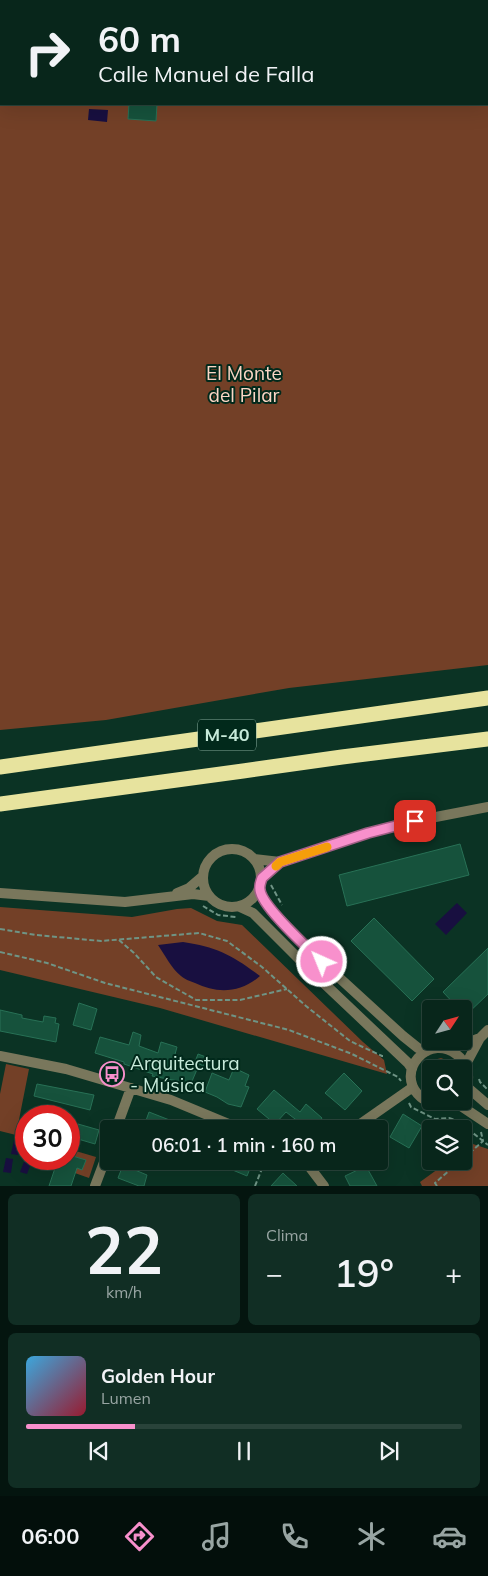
<!DOCTYPE html>
<html lang="es">
<head>
<meta charset="utf-8">
<style>
  :root { --surface:#08261b; --page:#112e24; --text:#f1f3f6; --muted:#98a5a3; --line:#29433a; --accent:#f890cc }
  body { margin:0; font-family:Mulish,sans-serif; background:var(--page); color:var(--text); height:100vh; display:flex; flex-direction:column; font-size:19px; white-space:nowrap }
  * { box-sizing:border-box; margin:0 }
  p { font-size:16px; color:var(--muted) }
  .icon { flex:none; width:28px; height:28px; fill:none; stroke:currentColor; stroke-width:2; stroke-linecap:round; stroke-linejoin:round }
  .map { position:relative; height:1186px; overflow:hidden }
  .panel { display:flex; flex-direction:column; gap:8px; padding:8px; background:#04150f; flex:1 }
  .panel>* { flex:none }
  .top-card { position:absolute; left:0px; top:0px; width:489px; height:105px; box-shadow:0 5px 20px #0002,0 0 0 1px var(--line); background:#08261b; color:var(--text); overflow:hidden }
  .needle { width:32px; rotate:54deg }
  .tools { position:absolute; left:422px; top:1000px; display:grid; gap:10px }
  .tools a { display:grid; place-items:center; width:50px; height:50px; border-radius:5px; background:var(--surface); box-shadow:0 5px 20px #0002,0 0 0 1px var(--line); font-size:25px }
  .speed { position:absolute; left:15px; top:1105px; display:flex; gap:10px; font-size:25px; font-weight:700; text-align:center }
  .speed>* { display:grid; place-content:center; width:65px; height:65px; border-radius:50%; background:var(--surface); box-shadow:0 5px 20px #0002,0 0 0 1px var(--line); line-height:1 }
  .speed .limit { border:8px solid #d22; background:#fff; color:#111 }
  .pin { position:absolute; display:grid; place-items:center; width:42px; height:42px; color:#fff; margin:-21px; border-radius:10px; box-shadow:0 2px 8px #0006 }
  .me { position:absolute; width:55px; margin:-28px; rotate:316deg; stroke-linejoin:round; filter:drop-shadow(0 0 4px #0008) }
  .turn { display:flex; align-items:center; gap:18px; height:105px; padding:0 15px; font-size:22px }
  .turn .icon { width:65px; height:65px; stroke-width:2.5 }
  .turn b { display:block; font-size:35px; line-height:42px }
  .big { font-size:38px; font-weight:600; line-height:1.1 }
  .panel .widget { flex:1; display:flex; flex-direction:column; justify-content:center; gap:8px; min-width:0; padding:0 18px; border-radius:8px; background:var(--page) }
  .panel .dial { align-items:center; gap:0 }
  .dial b { font-size:65px; line-height:1 }
  .song { display:flex; align-items:center; gap:15px }
  .cover { width:60px; height:60px; border-radius:8px; background:linear-gradient(135deg,hsl(200 70% 55%),hsl(350 70% 35%)) }
  .played { height:5px; border-radius:2px; background:linear-gradient(90deg,var(--accent) 25%,var(--line) 25%) }
  .keys { display:flex; justify-content:space-around; direction:ltr }
  .heat { display:flex; justify-content:space-between; align-items:center; font-size:28px; direction:ltr }
  .panel .tiles { flex:1; display:grid; gap:8px; grid-template-columns:1fr 1fr }
  .widget:last-child { grid-column:span 2 }
  .trip { position:absolute; left:100px; top:1120px; width:288px; height:50px; border-radius:5px; background:var(--surface); box-shadow:0 5px 20px #0002,0 0 0 1px var(--line); font-weight:600; line-height:50px; text-align:center }
  .menu { display:flex; height:80px; justify-content:space-around; align-items:center; background:#030f0b; color:var(--muted) }
  .menu .icon { width:35px; height:35px }
  .menu .selected { color:var(--accent) }
  .menu b { font-size:22px; color:var(--text) }
  .map>svg:first-child { display:block }
  .green { fill:#734027; fill-rule:evenodd }
  .water { fill:#180f40 }
  .building { fill:#16523c; stroke:#287156 }
  .lines { fill:none; stroke-linecap:round; stroke-linejoin:round }
  .path { stroke:#6f9485; stroke-width:2; stroke-dasharray:5 2.5; stroke-linecap:butt }
  .minor { stroke:#79775c; stroke-width:10 }
  .motorway { stroke:#e7e39e; stroke-width:15 }
  .route-casing { stroke:#a15e85; stroke-width:12 }
  .route { stroke:#f890cc; stroke-width:9 }
  .slow { stroke:#f59e0b; stroke-width:9 }
  .labels { text-anchor:middle; stroke-width:4; stroke-linejoin:round; paint-order:stroke }
  .shield { fill:#01291b; stroke:#8cb0a1; stroke-width:1 }
  .shield-label { font-size:18px; font-weight:bold; fill:#c7eada }
  .park-label { font-size:19px; fill:#fbd6c5; stroke:#01291b }
  .poi-label { font-size:19px; fill:#c7eada; stroke:#01291b; text-anchor:start }
</style>
</head>
<body>
<div class="map">
<svg width="488" height="1186" viewBox="0 0 488 1186">
  <rect width="100%" height="100%" fill="#0b3324"/>
  <path class="green" d="M0 0H488V665L289 688 106 720 0 730ZM1 1H488V104H1Z
    M0 907 132 917 177 909 191 908 217 921 242 925 363 1042 384 1060 387 1074 160 1008 0 970Z
    M441 1058 451 1062 458 1069H431V1095C414 1083 420 1062 441 1058Z
    M6 1064 29 1069 16 1135 0 1131V1094Z
    M473 1144 488 1149V1186H422L420 1182 449 1161H464V1150Z
    M69 1149 96 1157 89 1178 35 1159H69Z"/>
  <path class="water" d="M89 109 108 110 107 122 88 120Z
    M457 903 467 913 446 935 435 924Z
    M183 942C217 947 232 955 260 976 241 993 217 994 195 983 190 981 184 979 181 976 171 968 165 955 158 945Z
    M14 1140 21 1141 18 1155 11 1154Z
    M6 1158 13 1159 11 1173 3 1172Z
    M25 1159 34 1163 33 1166H30L27 1174 20 1172Z"/>
  <path class="building" d="M129 104H157L156 121 128 119Z
    M460 844 469 875 347 906 339 875Z
    M374 918 434 979 412 1001 351 941Z
    M488 948V994L464 1017V1009H459L443 992Z
    M79 1003 97 1009 91 1030 73 1025Z
    M0 1010 22 1015V1018L43 1022 44 1016 56 1018 55 1023 59 1024 56 1042 0 1031Z
    M133 1032 141 1035 139 1046 158 1053 161 1042 177 1047 174 1058 198 1067 190 1086 178 1081 152 1076 153 1074 124 1064V1062L95 1053 100 1037 129 1045Z
    M198 1054 214 1060 210 1069 195 1062Z
    M234 1068 249 1075 245 1086 249 1087 241 1107 228 1104 217 1097 205 1092 212 1073 229 1080Z
    M344 1073 362 1091 345 1110 325 1093Z
    M37 1084 94 1095 90 1110 34 1096Z
    M274 1090 300 1112 306 1104 322 1118 315 1128 311 1126 308 1129 286 1112 275 1124 257 1109Z
    M149 1112 190 1128V1129H143Z
    M403 1114 422 1126 409 1148 390 1137Z
    M78 1124 99 1130 95 1144 78 1139 80 1134 76 1133Z
    M69 1155 86 1160 82 1170 77 1168 71 1186H49L58 1159H69Z
    M211 1161H253L247 1176Z
    M123 1165 147 1175 144 1186H139L118 1178Z
    M366 1166 377 1186H350L345 1176Z
    M283 1173 285 1175 297 1186H271Z"/>
  <g class="lines">
    <path class="path" d="M271 885 282 905
      M203 906 218 915 236 917
      M0 929 36 935 101 941 199 933 227 941 262 967 306 1006 350 1041 382 1056H383
      M119 940 134 953 156 977 196 1000H240L287 989
      M0 952 47 963 105 983 289 1030 352 1054 398 1077 401 1081
      M479 1079 480 1082 487 1089
      M409 1103 411 1107 435 1119 449 1118 458 1121 488 1145
      M464 1158 483 1141 481 1132
      M255 1186 265 1161
      M437 1186 435 1183 460 1161"/>
    <path class="minor" d="M203 878a29 29 0 1 1 58 0a29 29 0 1 1-58 0Z
      M254 859 280 862
      M262 878 280 862 368 833 415 821 488 807
      M260 889 263 899 274 913 322 962 403 1036 418 1048 427 1051
      M0 893 125 902 193 894 209 896
      M177 893 189 888 203 876
      M240 907 253 913 311 971 408 1063 412 1069
      M449 1050 480 1038
      M0 1056 66 1069 171 1100 241 1129
      M466 1064 480 1038 488 1030
      M467 1087 488 1105
      M455 1101C425 1115 397 1082 418 1058 441 1032 481 1062 464 1092
      M455 1102 488 1124
      M116 1129 131 1088
      M353 1129 413 1087
      M305 1161 324 1186
      M95 1186 109 1149"/>
    <path class="motorway" d="M0 767 488 698
      M0 804 243 771 342 757 488 739"/>
  </g>
  <g class="lines">
    <defs>
      <path id="route" d="M322 962C309 949 262 907 260 890 259 886 261 881 262 878L280 862 368 833 415 821"/>
    </defs>
    <use href="#route" class="route-casing"/>
    <use href="#route" class="route"/>
    <path class="slow" d="M276 866 280 862 327 847"/>
  </g>
  <defs>
    <symbol id="bus-ring" viewBox="-11 -11 22 22"><circle r="9.5" fill="#01291b" stroke="#f890cc" stroke-width="1.5"/><path d="M-5-6H5V4H4V6H2V4H-2V6H-4V4H-5ZM-3.5-4V0h7V-4ZM-3.5 1.2v1.5H-2V1.2ZM2 1.2v1.5H3.5V1.2Z" fill="#f890cc"/></symbol>
  </defs>
  <g fill-rule="evenodd">
    <use href="#bus-ring" x="98" y="1060" width="28" height="28"/>
  </g>
  <g class="labels">
    <rect class="shield" x="198" y="719.5" width="58" height="31" rx="4"/>
    <g class="shield-label">
      <text x="227" y="741">M-40</text>
    </g>
    <g class="park-label">
      <text x="244" y="380">El Monte<tspan x="244" dy="22">del Pilar</tspan></text>
    </g>
    <g class="poi-label">
      <text x="130" y="1070">Arquitectura<tspan x="130" dy="22">- Música</tspan></text>
    </g>
  </g>
</svg>
<div class="tools">
<a><svg class="needle" viewBox="-14 -14 28 28"><path d="M0-13l5 13h-10z" fill="#e53935"/><path d="M0 13l5-13h-10z" fill="#98a5a3"/></svg></a>
<a><svg class="icon" aria-label="search" viewBox="0 0 24 24"><circle cx="10" cy="10" r="6"/><path d="M15 15l6 6"/></svg></a>
<a><svg class="icon" aria-label="layers" viewBox="0 0 24 24"><path d="M12 4l9 5-9 5-9-5zM3 14l9 5 9-5"/></svg></a>
</div>
<div class="speed"><div class="limit">30</div></div>
<div class="pin" style="left:415px;top:821px;background:#d93025"><svg class="icon" aria-label="arrive" viewBox="0 0 24 24"><path d="M6 21V4h12l-3 4 3 4H6"/></svg></div>
<svg class="me" style="left:322px;top:962px" viewBox="-20 -20 40 40"><circle r="17" fill="#f890cc" stroke="#fff" stroke-width="3"/><path d="M0-11L8 9 0 5-8 9z" fill="#fff"/></svg>
<div class="trip">06:01 · 1 min · 160 m</div>
<div class="top-card">
<div class="turn"><svg class="icon" aria-label="right" viewBox="0 0 24 24"><path d="M7 20v-9h11M14 6l5 5-5 5"/></svg><div><b>60 m</b>Calle Manuel de Falla</div></div>
</div>
</div>
<section class="panel">
<div class="tiles">
<div class="widget dial"><b>22</b><p>km/h</p></div>
<div class="widget"><p>Clima</p>
<div class="heat"><a>−</a><b class="big">19°</b><a>+</a></div>
</div>
<div class="widget">
<div class="song"><i class="cover"></i><div><b>Golden Hour</b><p>Lumen</p></div></div>
<div class="played"></div>
<div class="keys"><svg class="icon" aria-label="previous" viewBox="0 0 24 24"><path d="M18 5L8 12l10 7zM5 5v14"/></svg><svg class="icon" aria-label="pause" viewBox="0 0 24 24"><path d="M8 5v14M16 5v14"/></svg><svg class="icon" aria-label="next" viewBox="0 0 24 24"><path d="M6 5l10 7-10 7zM19 5v14"/></svg></div>
</div>
</div>
</section>
<nav class="menu">
<b>06:00</b>
<svg class="icon selected" aria-label="directions" viewBox="0 0 24 24"><path d="M12 3l9 9-9 9-9-9zM9 14v-3h6M13 9l2 2-2 2"/></svg>
<svg class="icon" aria-label="music" viewBox="0 0 24 24"><path d="M9 18V5l10-2v13"/><circle cx="6" cy="18" r="3"/><circle cx="16" cy="16" r="3"/></svg>
<svg class="icon" aria-label="phone" viewBox="0 0 24 24"><path d="M5 4h4l2 5-3 2q2 4 5 5l2-3 5 2v4C11 20 4 13 5 4z"/></svg>
<svg class="icon" aria-label="climate" viewBox="0 0 24 24"><path d="M12 3v18M4 7l16 10M4 17L20 7"/></svg>
<svg class="icon" aria-label="car" viewBox="0 0 24 24"><path d="M5 17H2v-5l4-1 3-4h7l3 4 3 1v5h-3M9 17h6M6 11h13"/><circle cx="7" cy="17" r="2"/><circle cx="17" cy="17" r="2"/></svg>
</nav>
</body>
</html>
